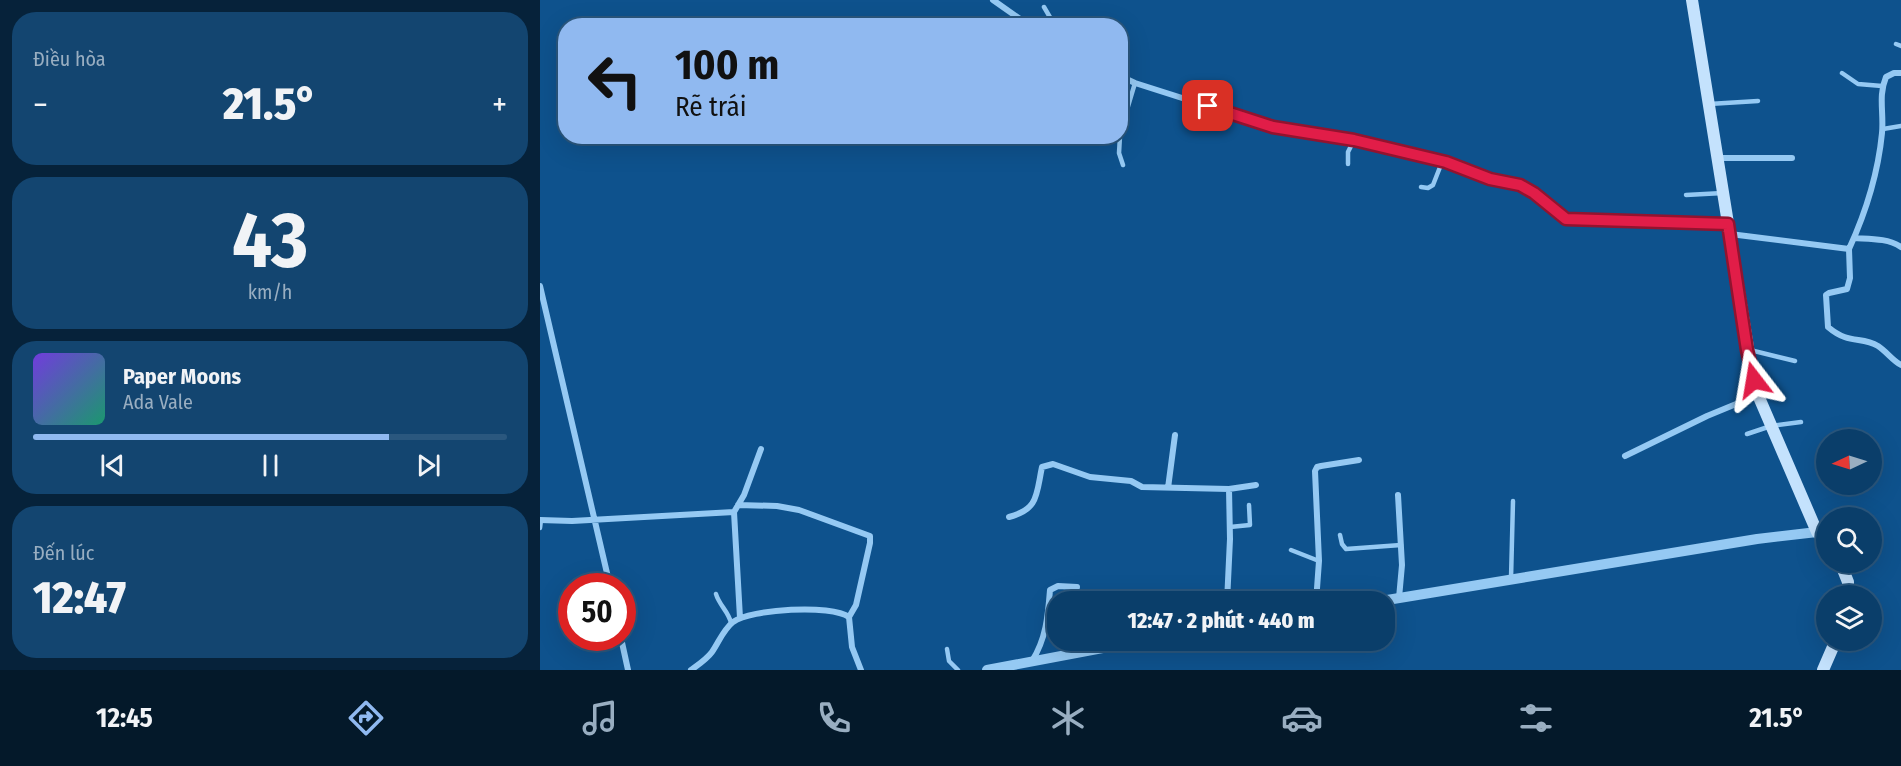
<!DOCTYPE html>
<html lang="vi">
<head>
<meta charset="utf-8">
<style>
  :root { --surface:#0a3e6a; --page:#134570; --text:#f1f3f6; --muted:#99aec1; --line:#2a577e; --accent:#90b9f0 }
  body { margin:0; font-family:"Fira Sans Condensed",sans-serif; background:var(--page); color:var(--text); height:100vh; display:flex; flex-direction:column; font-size:22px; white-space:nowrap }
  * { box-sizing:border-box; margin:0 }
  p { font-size:20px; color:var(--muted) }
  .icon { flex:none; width:33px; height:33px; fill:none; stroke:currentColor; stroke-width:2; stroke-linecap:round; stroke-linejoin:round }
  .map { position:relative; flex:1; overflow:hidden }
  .panel { display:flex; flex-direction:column; gap:12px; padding:12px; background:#06223a; width:540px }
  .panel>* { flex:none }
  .top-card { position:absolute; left:18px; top:18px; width:570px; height:126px; border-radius:24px; box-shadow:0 6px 24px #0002,0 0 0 2px var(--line); background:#90b9f0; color:#111; overflow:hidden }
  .needle { width:39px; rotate:266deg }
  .fabs { position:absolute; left:1276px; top:429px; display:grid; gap:12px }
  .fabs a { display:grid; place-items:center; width:66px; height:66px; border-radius:50%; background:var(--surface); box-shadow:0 6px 24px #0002,0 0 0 2px var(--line); font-size:30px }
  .speed { position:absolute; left:18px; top:573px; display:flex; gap:12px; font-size:30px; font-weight:700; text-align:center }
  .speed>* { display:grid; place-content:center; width:78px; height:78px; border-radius:50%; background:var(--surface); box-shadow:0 6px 24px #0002,0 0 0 2px var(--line); line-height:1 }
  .speed .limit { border:9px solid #d22; background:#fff; color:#111 }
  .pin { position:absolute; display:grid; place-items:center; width:51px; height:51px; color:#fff; margin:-26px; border-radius:12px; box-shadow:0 3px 9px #0006 }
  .me { position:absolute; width:66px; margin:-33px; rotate:346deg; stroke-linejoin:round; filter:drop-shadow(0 0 4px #0008) }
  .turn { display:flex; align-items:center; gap:21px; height:126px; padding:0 18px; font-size:27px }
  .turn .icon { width:78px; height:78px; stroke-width:2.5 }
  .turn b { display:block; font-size:42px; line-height:51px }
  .big { font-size:45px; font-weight:800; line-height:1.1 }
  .panel .widget { flex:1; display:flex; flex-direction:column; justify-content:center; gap:9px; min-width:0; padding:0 21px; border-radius:24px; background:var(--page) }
  .panel .dial { align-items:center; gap:0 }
  .dial b { font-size:78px; line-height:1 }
  .song { display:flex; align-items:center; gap:18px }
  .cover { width:72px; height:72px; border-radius:9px; background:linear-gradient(135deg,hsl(260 70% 55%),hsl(160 70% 35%)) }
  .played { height:6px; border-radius:3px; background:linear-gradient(90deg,var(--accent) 75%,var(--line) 75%) }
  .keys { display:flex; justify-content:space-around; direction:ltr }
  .heat { display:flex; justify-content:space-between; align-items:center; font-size:33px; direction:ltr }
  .trip { position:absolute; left:507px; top:591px; width:348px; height:60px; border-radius:24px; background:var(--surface); box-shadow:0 6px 24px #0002,0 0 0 2px var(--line); font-weight:800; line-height:60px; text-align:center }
  .menu { display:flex; height:96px; justify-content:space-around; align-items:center; background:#04192a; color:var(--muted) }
  .menu .icon { width:42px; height:42px }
  .menu .active { color:var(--accent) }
  .menu b { font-size:27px; color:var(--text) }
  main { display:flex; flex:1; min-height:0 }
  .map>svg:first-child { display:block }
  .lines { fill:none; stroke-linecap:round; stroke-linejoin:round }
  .service { stroke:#95c9f3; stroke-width:4.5 }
  .minor { stroke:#95c9f3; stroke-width:6 }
  .tertiary { stroke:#95c9f3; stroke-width:10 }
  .secondary { stroke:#c4e2fd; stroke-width:12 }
  .route-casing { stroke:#92132f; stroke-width:15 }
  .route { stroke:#e11d48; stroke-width:10 }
</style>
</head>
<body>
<main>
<section class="panel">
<div class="widget"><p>Điều hòa</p>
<div class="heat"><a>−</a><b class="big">21.5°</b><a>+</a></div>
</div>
<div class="widget dial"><b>43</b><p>km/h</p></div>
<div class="widget">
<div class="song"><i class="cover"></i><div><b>Paper Moons</b><p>Ada Vale</p></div></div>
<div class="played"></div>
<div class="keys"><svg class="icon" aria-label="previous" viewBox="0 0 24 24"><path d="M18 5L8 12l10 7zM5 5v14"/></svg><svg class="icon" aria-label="pause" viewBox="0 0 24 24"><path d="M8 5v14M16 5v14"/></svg><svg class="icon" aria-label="next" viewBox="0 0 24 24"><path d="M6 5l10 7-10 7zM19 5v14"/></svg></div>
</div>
<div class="widget"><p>Đến lúc</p><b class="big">12:47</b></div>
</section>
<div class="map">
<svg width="1361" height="670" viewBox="0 0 1361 670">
  <rect width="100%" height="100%" fill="#0e528d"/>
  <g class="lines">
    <path class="service" d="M504 7 511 19 509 26
      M1356 44 1361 46
      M1302 73 1318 84 1342 86
      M1169 104 1218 101
      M1343 129 1361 126
      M580 133 595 83
      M580 136 579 153 583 165
      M808 164V152L814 140
      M881 187 888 188 893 185 902 162
      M1146 195 1183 193
      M1210 350 1255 361
      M1207 434 1231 426 1261 422
      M690 527 710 525 709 505
      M0 528 1 520
      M800 535 802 544 806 549 861 545
      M751 550 779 561
      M971 579 973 501
      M176 594C179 605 189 612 191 623
      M407 649 409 661 418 670
      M532 652 533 640"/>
    <path class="minor" d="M453 0 490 26
      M580 76 595 83 733 127 814 140 906 162 950 179 980 185 994 193 1026 219 1113 224H1188
      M1178 158H1252
      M1190 234 1309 249 1310 278 1307 289 1289 293 1286 295 1288 327C1309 345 1321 336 1338 346 1347 352 1352 360 1361 365
      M1314 238C1329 239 1348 238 1361 247
      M1309 249C1326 212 1338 174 1342 133 1344 113 1338 96 1346 77L1354 73H1361
      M0 286 70 586
      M1085 456 1167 416 1218 395
      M628 488 635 435
      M689 489 716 485
      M858 495 862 565 859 598
      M198 505 237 506 259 510 330 536V543L316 605 309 617
      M469 517C499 509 496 495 502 467L513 464 550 477 591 481 602 487 689 489 690 539 687 602
      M0 520 32 521 194 512
      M776 602 779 561 775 471 777 467 781 466 819 460
      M200 618 194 512 204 495 221 449
      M81 638 88 670
      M492 661C506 639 508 616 510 590L518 586 537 587
      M151 670C158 665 167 659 172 652 179 642 183 630 193 622 211 609 291 604 309 617L312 647 321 670"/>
    <path class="tertiary" d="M835 602 1217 539 1277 532
      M447 670 605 640"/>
    <path class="secondary" d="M1152 0 1211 366 1218 395 1277 532 1287 544
      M1300 562 1308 582V596
      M1283 670 1296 640"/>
  </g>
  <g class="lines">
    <defs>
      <path id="route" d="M668 106 733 127 814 140 906 162 950 179 980 185 994 193 1026 219 1188 224 1207 350 1214 380"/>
    </defs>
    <use href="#route" class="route-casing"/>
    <use href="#route" class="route"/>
  </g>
</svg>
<div class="fabs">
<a><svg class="needle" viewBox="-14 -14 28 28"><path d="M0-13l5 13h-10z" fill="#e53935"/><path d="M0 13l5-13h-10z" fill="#99aec1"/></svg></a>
<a><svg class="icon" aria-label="search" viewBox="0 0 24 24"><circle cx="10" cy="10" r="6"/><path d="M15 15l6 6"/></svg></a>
<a><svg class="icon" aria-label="layers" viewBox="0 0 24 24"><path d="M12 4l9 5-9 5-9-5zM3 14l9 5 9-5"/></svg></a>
</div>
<div class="speed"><div class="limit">50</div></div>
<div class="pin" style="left:668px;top:106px;background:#d93025"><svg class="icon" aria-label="arrive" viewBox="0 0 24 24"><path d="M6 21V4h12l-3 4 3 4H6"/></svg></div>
<svg class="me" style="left:1214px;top:380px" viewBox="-20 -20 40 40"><path d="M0-17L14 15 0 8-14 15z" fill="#e11d48" stroke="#fff" stroke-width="4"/></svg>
<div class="trip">12:47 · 2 phút · 440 m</div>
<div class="top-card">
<div class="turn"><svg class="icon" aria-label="left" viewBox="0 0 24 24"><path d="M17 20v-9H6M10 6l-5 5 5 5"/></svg><div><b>100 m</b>Rẽ trái</div></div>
</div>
</div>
</main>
<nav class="menu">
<b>12:45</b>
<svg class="icon active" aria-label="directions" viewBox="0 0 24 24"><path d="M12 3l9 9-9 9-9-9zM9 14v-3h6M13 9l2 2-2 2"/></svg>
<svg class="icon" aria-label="music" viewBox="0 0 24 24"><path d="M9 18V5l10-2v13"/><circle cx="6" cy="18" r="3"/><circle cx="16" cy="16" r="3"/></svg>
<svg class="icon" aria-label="phone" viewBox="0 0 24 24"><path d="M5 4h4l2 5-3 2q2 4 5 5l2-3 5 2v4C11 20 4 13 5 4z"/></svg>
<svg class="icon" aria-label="climate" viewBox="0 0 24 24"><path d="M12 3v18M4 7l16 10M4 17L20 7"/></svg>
<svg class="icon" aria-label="car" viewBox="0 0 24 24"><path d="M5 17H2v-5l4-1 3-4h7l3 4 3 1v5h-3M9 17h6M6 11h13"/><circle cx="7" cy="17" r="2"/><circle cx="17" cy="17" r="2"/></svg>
<svg class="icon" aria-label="filters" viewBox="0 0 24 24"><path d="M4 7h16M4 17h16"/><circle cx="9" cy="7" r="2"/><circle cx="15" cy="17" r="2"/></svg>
<b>21.5°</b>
</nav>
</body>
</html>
